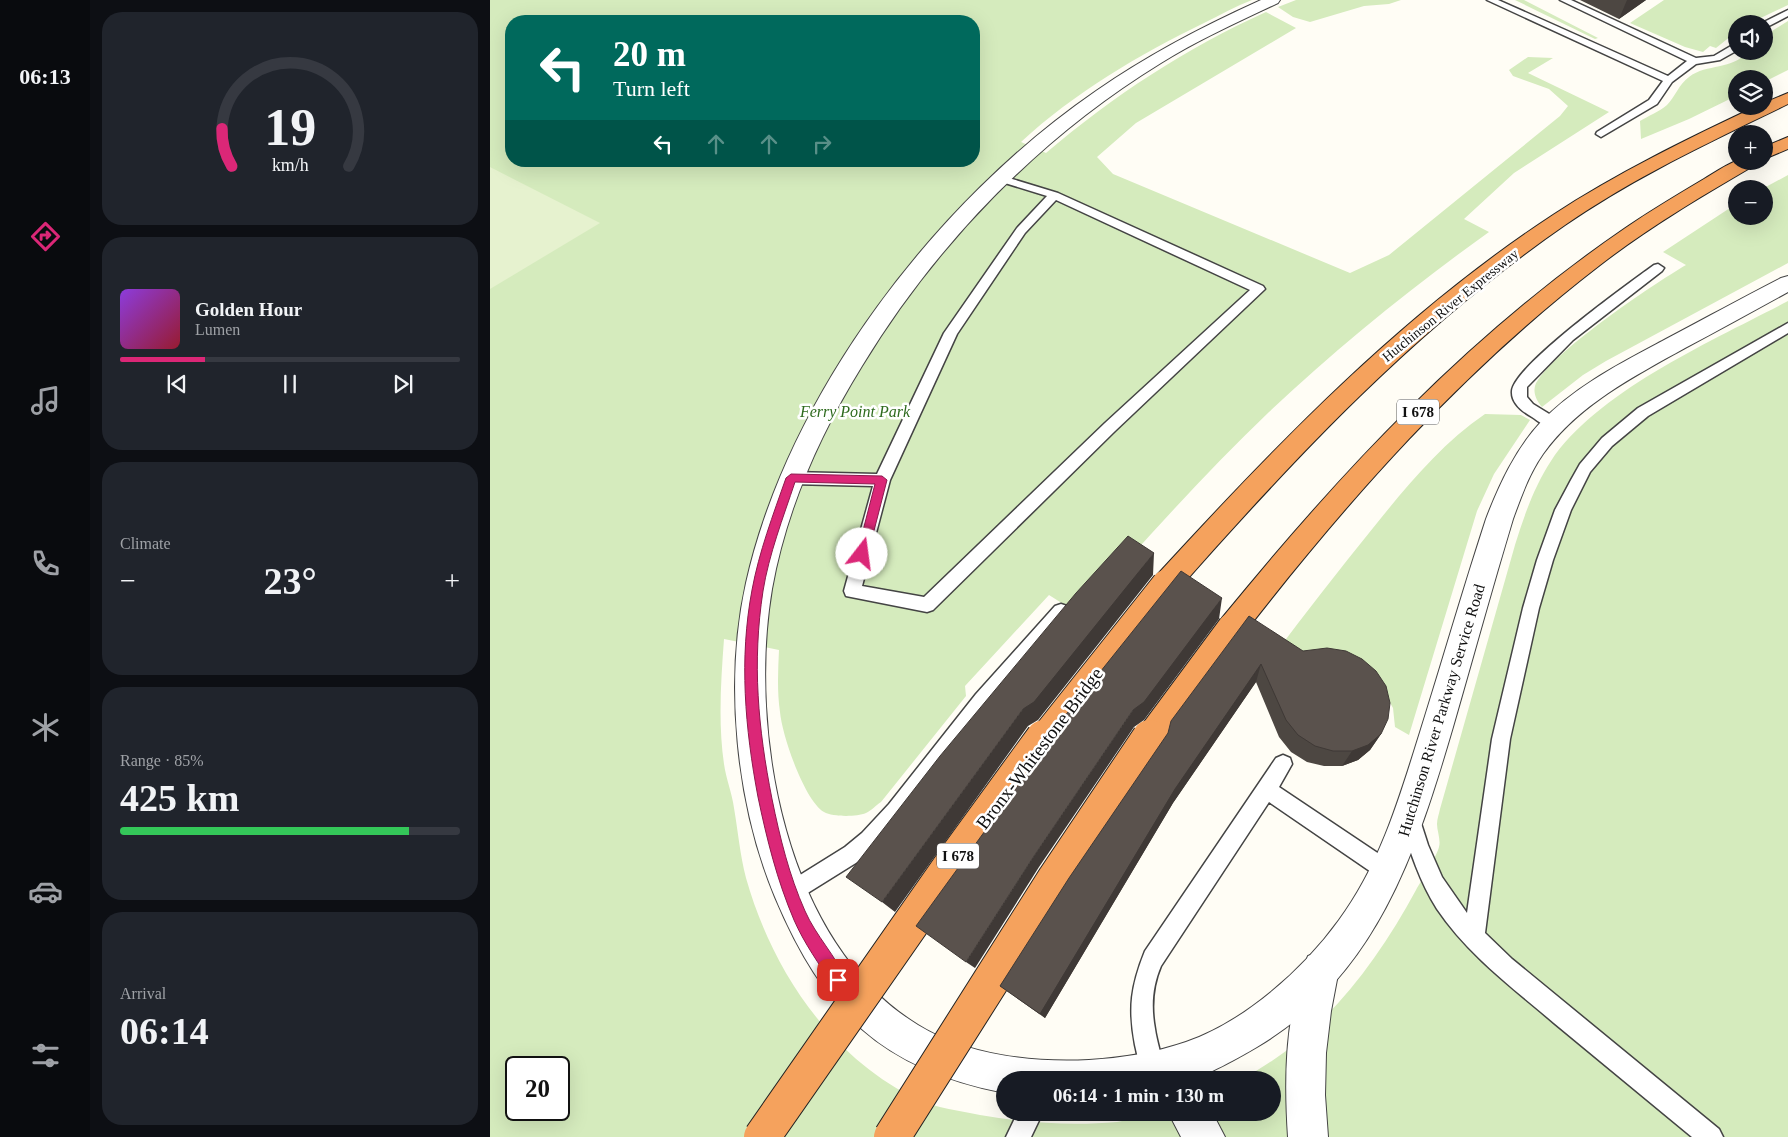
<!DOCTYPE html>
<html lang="en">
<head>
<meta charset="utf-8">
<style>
  :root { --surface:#171b24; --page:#20242c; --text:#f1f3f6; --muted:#9ea1a6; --line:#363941; --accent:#db2777 }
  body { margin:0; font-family:Georgia,serif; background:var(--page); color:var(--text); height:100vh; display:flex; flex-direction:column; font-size:19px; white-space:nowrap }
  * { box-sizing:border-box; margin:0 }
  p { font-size:16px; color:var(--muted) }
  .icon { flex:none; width:28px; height:28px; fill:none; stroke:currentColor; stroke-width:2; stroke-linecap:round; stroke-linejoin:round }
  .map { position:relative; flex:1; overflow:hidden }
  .drawer { display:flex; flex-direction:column; gap:12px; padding:12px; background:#0d0f14; width:400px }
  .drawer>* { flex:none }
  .banner { position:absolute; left:15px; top:15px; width:475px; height:152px; border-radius:20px; box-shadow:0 5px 20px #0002; background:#00695c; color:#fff; overflow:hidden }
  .fabs { position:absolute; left:1238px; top:15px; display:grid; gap:10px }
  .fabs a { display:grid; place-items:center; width:45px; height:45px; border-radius:50%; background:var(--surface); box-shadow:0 5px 20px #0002; font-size:25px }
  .speed { position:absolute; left:15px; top:1056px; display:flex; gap:10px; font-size:25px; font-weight:700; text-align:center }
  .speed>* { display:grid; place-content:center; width:65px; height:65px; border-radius:50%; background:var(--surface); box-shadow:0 5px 20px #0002; line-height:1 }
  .speed .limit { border:2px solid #111; border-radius:8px; background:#fff; color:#111 }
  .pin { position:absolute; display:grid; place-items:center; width:42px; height:42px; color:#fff; margin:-21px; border-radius:10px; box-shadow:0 2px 8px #0006 }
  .me { position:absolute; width:55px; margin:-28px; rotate:15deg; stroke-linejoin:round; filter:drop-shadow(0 0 4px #0008) }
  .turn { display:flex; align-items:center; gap:18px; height:105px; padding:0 25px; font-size:22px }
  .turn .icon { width:65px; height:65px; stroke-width:2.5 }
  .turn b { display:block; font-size:35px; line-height:42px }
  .lanes { display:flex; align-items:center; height:48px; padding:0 25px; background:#0003; justify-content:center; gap:25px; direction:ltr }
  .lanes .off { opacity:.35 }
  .big { font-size:38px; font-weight:700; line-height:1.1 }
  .drawer .tile { flex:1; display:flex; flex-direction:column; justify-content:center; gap:8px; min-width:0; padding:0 18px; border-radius:20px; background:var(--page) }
  .drawer .dial { align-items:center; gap:0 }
  .dial svg { height:130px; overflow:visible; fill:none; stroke:var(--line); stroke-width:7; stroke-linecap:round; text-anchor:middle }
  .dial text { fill:var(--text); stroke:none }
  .song { display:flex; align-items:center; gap:15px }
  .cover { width:60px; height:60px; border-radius:8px; background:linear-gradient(135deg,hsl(270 70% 55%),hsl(350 70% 35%)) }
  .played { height:5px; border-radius:2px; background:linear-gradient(90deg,var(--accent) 25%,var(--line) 25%) }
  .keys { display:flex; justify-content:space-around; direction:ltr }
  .heat { display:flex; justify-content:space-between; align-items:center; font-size:28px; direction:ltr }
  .charge { height:8px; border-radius:4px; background:linear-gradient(90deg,#34c759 85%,var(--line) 0) }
  .trip { position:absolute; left:506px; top:1071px; width:285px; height:50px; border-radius:25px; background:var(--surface); box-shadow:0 5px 20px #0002; font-weight:700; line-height:50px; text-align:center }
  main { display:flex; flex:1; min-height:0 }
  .menu { display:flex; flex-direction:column; width:90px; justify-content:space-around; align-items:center; background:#090b0e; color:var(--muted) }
  .menu .icon { width:35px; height:35px }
  .menu .current { color:var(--accent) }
  .menu b { font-size:22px; color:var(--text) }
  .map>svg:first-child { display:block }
  .green { fill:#d5ebbd; fill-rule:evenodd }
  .pitch { fill:#e6f2cf }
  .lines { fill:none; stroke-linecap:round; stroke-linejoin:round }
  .service-casing { stroke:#444; stroke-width:3 }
  .minor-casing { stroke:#444; stroke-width:2 }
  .tertiary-casing { stroke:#444; stroke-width:2 }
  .motorway-casing { stroke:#222; stroke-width:2 }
  .service { fill:#fff; fill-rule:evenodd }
  .minor { fill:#fff; fill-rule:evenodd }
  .tertiary { fill:#fff; fill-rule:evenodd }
  .motorway { fill:#f5a25d; fill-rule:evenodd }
  .motorway-bridge-far1-casing { stroke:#222; stroke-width:30; stroke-linecap:butt }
  .motorway-bridge-casing { stroke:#222; stroke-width:38; stroke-linecap:butt }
  .motorway-bridge-far1 { stroke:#f5a25d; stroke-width:28 }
  .motorway-bridge { stroke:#f5a25d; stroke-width:36 }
  .wall { fill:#4d4742 }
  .shaded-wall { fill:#3f3936 }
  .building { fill:#5a524d; stroke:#3f3936 }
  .route { fill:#db2777; stroke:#8e194d }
  .labels { text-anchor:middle; stroke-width:5; stroke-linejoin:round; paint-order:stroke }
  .far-street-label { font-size:14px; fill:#111; stroke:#fff }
  .shield { fill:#fff; stroke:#585858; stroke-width:1 }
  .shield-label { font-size:15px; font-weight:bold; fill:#111 }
  .park-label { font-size:16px; font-style:italic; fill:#2f6b1f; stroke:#fff }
  .street-label { font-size:16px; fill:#111; stroke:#fff }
  .near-street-label { font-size:19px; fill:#111; stroke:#fff }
</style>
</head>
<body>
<main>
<nav class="menu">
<b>06:13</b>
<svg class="icon current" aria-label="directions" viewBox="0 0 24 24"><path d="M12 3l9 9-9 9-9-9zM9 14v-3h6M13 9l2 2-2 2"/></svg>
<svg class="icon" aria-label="music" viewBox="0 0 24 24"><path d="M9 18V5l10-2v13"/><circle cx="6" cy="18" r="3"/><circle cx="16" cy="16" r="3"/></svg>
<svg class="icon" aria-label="phone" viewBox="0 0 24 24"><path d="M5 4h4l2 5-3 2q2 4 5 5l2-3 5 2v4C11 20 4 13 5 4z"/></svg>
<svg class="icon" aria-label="climate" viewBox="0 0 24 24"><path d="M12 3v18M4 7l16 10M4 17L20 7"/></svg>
<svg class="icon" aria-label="car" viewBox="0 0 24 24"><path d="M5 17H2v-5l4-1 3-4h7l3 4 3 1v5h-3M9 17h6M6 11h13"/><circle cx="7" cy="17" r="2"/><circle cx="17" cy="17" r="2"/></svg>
<svg class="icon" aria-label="filters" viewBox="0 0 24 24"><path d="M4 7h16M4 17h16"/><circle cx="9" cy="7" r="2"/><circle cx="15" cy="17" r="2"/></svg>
</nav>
<section class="drawer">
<div class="tile dial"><svg viewBox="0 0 100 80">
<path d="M14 69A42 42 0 1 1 86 69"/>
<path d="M14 69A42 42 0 0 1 8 46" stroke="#db2777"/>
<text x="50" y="56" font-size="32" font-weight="700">19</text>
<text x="50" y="72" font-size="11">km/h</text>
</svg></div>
<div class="tile">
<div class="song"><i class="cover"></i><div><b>Golden Hour</b><p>Lumen</p></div></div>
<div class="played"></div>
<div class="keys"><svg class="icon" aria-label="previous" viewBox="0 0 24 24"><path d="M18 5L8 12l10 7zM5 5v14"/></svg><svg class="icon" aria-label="pause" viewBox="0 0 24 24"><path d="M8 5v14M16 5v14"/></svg><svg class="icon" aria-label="next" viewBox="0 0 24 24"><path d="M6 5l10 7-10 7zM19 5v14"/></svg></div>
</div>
<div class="tile"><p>Climate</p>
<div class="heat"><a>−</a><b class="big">23°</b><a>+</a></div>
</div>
<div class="tile"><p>Range · 85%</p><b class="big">425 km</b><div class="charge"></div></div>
<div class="tile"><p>Arrival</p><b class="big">06:14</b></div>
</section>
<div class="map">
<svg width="1298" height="1137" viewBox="0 0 1298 1137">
  <rect width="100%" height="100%" fill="#fffdf5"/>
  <path class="green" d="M0 0H762C746 6 730 15 714 23 650 54 584 93 531 142L556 153C623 96 696 48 776 12L806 28 646 123 607 157 623 174 860 273 899 255 1070 116 1078 106 1059 89 1023 76 1019 70 1038 57 1063 58 1038 73 1119 112 1024 173 974 219 999 232C922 287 848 347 779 412 712 476 651 545 589 614L559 595 475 686 476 696 391 802C386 805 381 811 376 813 366 817 343 817 334 812 314 800 292 735 290 712 287 691 288 671 289 650L234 639C231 680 228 723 234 764 236 779 242 793 244 808 248 831 250 855 256 878 282 970 341 1059 429 1100 447 1108 470 1111 490 1115 535 1123 582 1126 627 1122 641 1120 653 1113 666 1113 705 1110 744 1113 782 1112V1080H750C830 1038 883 969 926 890 932 879 946 858 949 847 951 840 947 831 947 824 947 819 949 814 950 809L1025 545C1034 516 1044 487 1061 461 1107 391 1224 340 1298 301V1137H0ZM21 21H484V161H21ZM26 1068H69V1110H26Z
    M806 0H911L899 4 874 6 820 22 803 17 788 7Z
    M1025 0H1034L1108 38 1105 39Z
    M1174 0H1298V5L1258 24H1246V32L1226 48 1220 46 1213 52 1195 47 1140 23Z
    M1298 21V70L1274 82V79H1246V96L1199 119 1151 139 1150 121C1158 116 1169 112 1177 105 1185 97 1189 84 1199 77 1217 63 1242 71 1258 51H1274V36Z
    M1298 175V263L1116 361 1093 375 1052 407C1047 401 1043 394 1045 386 1056 356 1165 283 1196 265L1173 252 1246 204V216H1274V189H1272Z
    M995 414 1031 415 1040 420 1004 474 987 511 919 735 905 727 903 708 894 692 784 655C816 612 849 570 883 528 916 487 951 444 995 414Z"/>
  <path class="pitch" d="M0 167 110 223 0 289Z"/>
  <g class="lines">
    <defs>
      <path id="service" d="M997 0H1008L1178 76 1197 61 1070 0H1081L1206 58 1224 56 1246 43V51L1230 60 1206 64 1182 82 1167 104 1111 137 1106 134 1107 132 1159 100 1173 81Z
        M1298 10V16L1277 27 1274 28V24H1270Z
        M509 175 568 193 773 286 775 289 625 431 443 610 437 612 356 596 354 591 383 486 301 484 296 482 293 478 296 474 301 472 387 474 454 333 527 228 557 196 505 180 503 178ZM566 200 760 290 615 423 434 597 372 586 400 480 467 334 535 233Z
        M1168 264 1174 268 1172 271 1083 340 1037 387V397L1043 404 1069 420 1071 424 1069 428C1059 431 1050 422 1042 417 1033 412 1021 403 1022 391 1024 366 1139 283 1164 265Z
        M1298 323V333L1158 416 1122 446 1100 472 1081 510 1063 560 1049 608 1020 739 995 933 1022 959 1229 1129 1233 1137H1202C1156 1099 1110 1061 1064 1023 1023 988 978 955 947 909 930 882 920 852 911 821L914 814 921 811 928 814 938 845 952 877 977 913 1002 739 1033 608 1047 560 1065 510 1081 480 1090 464 1112 438 1148 408Z
        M571 604 577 606 579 611 577 616 498 706 413 818 386 847 369 861 308 899 301 902 294 899 291 892 294 885 355 847 372 833 399 804 486 694 565 606Z
        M793 755 800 758 802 764 789 787 904 864 907 871 904 878 897 881 890 878 779 802 671 966C662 987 661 1007 665 1029 667 1045 676 1064 670 1079H654C649 1068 648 1057 645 1045 638 1008 641 986 655 951L786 758Z
        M528 1112H553L541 1137H516Z"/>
      <path id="minor" d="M831 951 844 956 849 969 841 1011 836 1053 835 1095 838 1137H798C794 1077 795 1012 818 956Z
        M678 1112H722L735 1137H691Z"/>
      <path id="tertiary" d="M771 0H790L788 3C748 22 708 40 671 63 549 138 446 244 372 366 330 434 296 510 282 589 258 732 295 944 428 1025 476 1055 543 1063 599 1060 631 1058 664 1053 696 1042 754 1022 813 970 849 920 891 863 910 796 931 729 953 659 973 589 996 519 1009 485 1025 450 1050 423 1085 386 1131 363 1176 339 1214 319 1252 298 1291 278L1298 276V292C1264 311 1229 330 1195 348 1143 377 1088 405 1053 454 1039 474 1031 497 1023 519 1002 588 983 658 963 727 926 853 886 976 767 1047 750 1057 715 1077 697 1080 679 1083 659 1080 641 1080 599 1080 557 1080 515 1080V1093C391 1069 333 1011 285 897 246 804 234 682 256 583 298 394 447 200 606 91 658 55 713 26 771 0Z"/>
      <path id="motorway" d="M1298 93V104C1222 141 1144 177 1075 225 926 328 804 458 686 592L676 596 666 592 662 584 666 576C787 444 912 314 1063 215 1127 173 1197 139 1267 106H1274V103Z
        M1298 137V149L1274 159V147Z
        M1246 161H1268L1265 165C1212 196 1159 227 1110 265 972 371 858 499 752 636L742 640 732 636 728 627 732 618C851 472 978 336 1134 229 1160 211 1187 195 1214 179 1224 173 1236 165 1246 161Z"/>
    </defs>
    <use href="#service" class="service-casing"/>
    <use href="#minor" class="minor-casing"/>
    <use href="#tertiary" class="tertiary-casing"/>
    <use href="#motorway" class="motorway-casing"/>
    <use href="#service" class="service"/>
    <use href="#minor" class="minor"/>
    <use href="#tertiary" class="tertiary"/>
    <use href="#motorway" class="motorway"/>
    <defs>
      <path id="motorway-bridge-far1" d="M553 739 676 584
        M659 739 742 627"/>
      <path id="motorway-bridge" d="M272 1137 468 856 554 738
        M402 1137 566 878 660 738"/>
    </defs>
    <use href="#motorway-bridge-far1" class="motorway-bridge-far1-casing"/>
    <use href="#motorway-bridge" class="motorway-bridge-casing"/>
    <use href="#motorway-bridge-far1" class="motorway-bridge-far1"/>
    <use href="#motorway-bridge" class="motorway-bridge"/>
  </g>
  <path class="wall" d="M1090 0H1156L1129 19Z
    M759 616 891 734 880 750 868 760 852 766H834L817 762 801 752 789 737 766 682 683 803 555 1018 510 986Z"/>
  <path class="shaded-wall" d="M1137 0H1156L1129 19Z
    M664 553 663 575 548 720 538 726 405 912 392 902 533 709Z
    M732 598 729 619 654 720 644 727 549 867 485 968 476 962 544 856 643 710Z
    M771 664 766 682 683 803 555 1018 550 1014 685 789Z
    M891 734 880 750 868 760 852 766 862 751Z"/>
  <path class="building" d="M638 536 664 553 544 702 533 709 392 902 356 877 450 756 586 593Z
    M691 571 732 598 654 702 643 710 544 856 476 962 426 926 566 733 570 722Z
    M759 616 813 651 837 648 856 651 872 659 886 671 896 686 900 703 898 719 891 734 878 745 862 751H843L825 746 808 735 796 720 771 664 685 789 550 1014 510 986 579 878 678 733 681 721Z"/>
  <path class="route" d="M301 474 392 476 397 480 378 554 372 559 367 554 385 484 305 482C293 518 279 554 273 591 262 663 268 728 282 799 290 838 299 875 315 911 326 936 346 956 356 980L354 985 348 987 343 985C329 964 314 943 304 920 287 880 277 840 268 797 255 728 249 659 262 590 269 552 283 515 296 478Z"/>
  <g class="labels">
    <g class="far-street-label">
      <text transform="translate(960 305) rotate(-39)" y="5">Hutchinson River Expressway</text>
    </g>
    <g class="shield">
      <rect x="907" y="399.5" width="42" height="25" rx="4"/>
      <rect x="447" y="843.5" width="42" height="25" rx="4"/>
    </g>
    <g class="shield-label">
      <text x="928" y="417">I 678</text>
      <text x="468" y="861">I 678</text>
    </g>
    <g class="park-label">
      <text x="365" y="417">Ferry Point Park</text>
    </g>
    <g class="street-label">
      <text transform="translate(951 710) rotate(-73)" y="6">Hutchinson River Parkway Service Road</text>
    </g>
    <g class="near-street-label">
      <text transform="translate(549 748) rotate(-53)" y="7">Bronx-Whitestone Bridge</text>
    </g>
  </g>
</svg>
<div class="fabs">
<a><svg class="icon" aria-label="sound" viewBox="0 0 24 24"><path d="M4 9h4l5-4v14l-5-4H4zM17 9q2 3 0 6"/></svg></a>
<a><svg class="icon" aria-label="layers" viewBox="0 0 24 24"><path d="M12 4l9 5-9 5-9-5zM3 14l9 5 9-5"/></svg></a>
<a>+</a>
<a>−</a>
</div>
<div class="speed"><div class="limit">20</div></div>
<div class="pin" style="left:348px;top:980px;background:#d93025"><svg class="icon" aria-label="arrive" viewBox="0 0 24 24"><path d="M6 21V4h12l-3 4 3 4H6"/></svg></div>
<svg class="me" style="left:372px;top:554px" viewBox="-20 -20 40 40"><circle r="19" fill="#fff"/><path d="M0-13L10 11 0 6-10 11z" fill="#db2777"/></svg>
<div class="trip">06:14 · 1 min · 130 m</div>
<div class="banner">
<div class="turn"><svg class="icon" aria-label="left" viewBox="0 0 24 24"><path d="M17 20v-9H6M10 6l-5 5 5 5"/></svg><div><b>20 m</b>Turn left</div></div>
<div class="lanes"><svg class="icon" aria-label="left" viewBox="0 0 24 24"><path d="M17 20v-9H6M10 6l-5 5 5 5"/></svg><svg class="icon off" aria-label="ahead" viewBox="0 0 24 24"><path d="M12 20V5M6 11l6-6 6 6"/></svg><svg class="icon off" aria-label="ahead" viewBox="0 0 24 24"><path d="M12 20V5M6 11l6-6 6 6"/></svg><svg class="icon off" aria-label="right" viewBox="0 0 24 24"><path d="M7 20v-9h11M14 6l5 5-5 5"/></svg></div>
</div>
</div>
</main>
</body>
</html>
